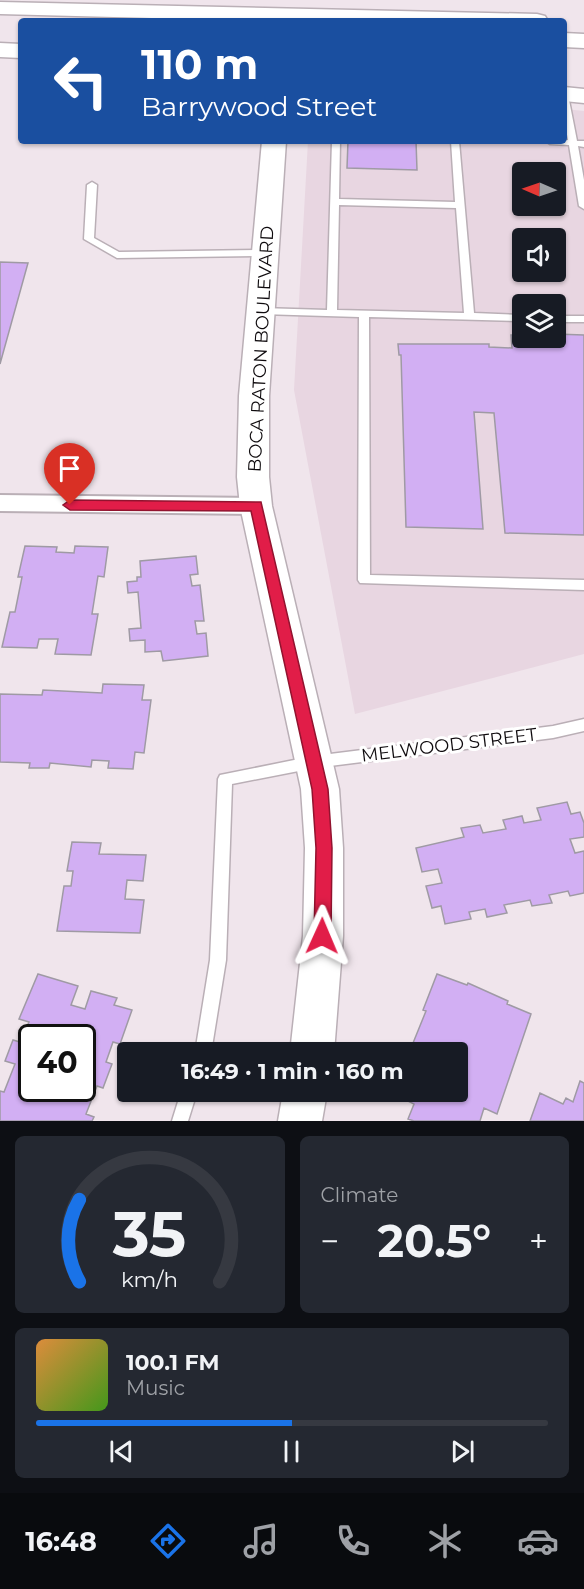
<!DOCTYPE html>
<html lang="en">
<head>
<meta charset="utf-8">
<style>
  :root { --surface:#171b24; --page:#242831; --text:#f1f3f6; --muted:#9ea1a6; --line:#363941; --accent:#1a73e8 }
  body { margin:0; font-family:Montserrat,sans-serif; background:var(--page); color:var(--text); height:100vh; display:flex; flex-direction:column; font-size:22px; white-space:nowrap }
  * { box-sizing:border-box; margin:0 }
  p { font-size:20px; color:var(--muted) }
  .icon { flex:none; width:33px; height:33px; fill:none; stroke:currentColor; stroke-width:2; stroke-linecap:round; stroke-linejoin:round }
  .map { position:relative; height:1121px; overflow:hidden }
  .sheet { display:flex; flex-direction:column; gap:15px; padding:15px; background:#0d0f14; flex:1 }
  .sheet>* { flex:none }
  .top-card { position:absolute; left:18px; top:18px; width:549px; height:126px; border-radius:6px; box-shadow:0 2px 4px #0004; background:#1a4fa0; color:#fff; overflow:hidden }
  .needle { width:39px; rotate:272deg }
  .fabs { position:absolute; left:512px; top:162px; display:grid; gap:12px }
  .fabs a { display:grid; place-items:center; width:54px; height:54px; border-radius:6px; background:var(--surface); box-shadow:0 2px 4px #0004; font-size:30px }
  .speed { position:absolute; left:18px; top:1024px; display:flex; gap:12px; font-size:30px; font-weight:700; text-align:center }
  .speed>* { display:grid; place-content:center; width:78px; height:78px; border-radius:50%; background:var(--surface); box-shadow:0 2px 4px #0004; line-height:1 }
  .speed .limit { border:3px solid #111; border-radius:9px; background:#fff; color:#111 }
  .pin { position:absolute; display:grid; place-items:center; width:51px; height:51px; color:#fff; margin:-62px -26px; border-radius:50% 50% 50% 0; rotate:-45deg; box-shadow:0 0 6px #0007 }
  .pin .icon { rotate:45deg }
  .me { position:absolute; width:66px; margin:-33px; rotate:1deg; stroke-linejoin:round; filter:drop-shadow(0 0 4px #0008) }
  .turn { display:flex; align-items:center; gap:21px; height:126px; padding:0 24px; font-size:27px }
  .turn .icon { width:78px; height:78px; stroke-width:2.5 }
  .turn b { display:block; font-size:42px; line-height:51px }
  .big { font-size:45px; font-weight:700; line-height:1.1 }
  .sheet .card { flex:1; display:flex; flex-direction:column; justify-content:center; gap:9px; min-width:0; padding:0 21px; border-radius:9px; background:var(--page) }
  .sheet .dial { align-items:center; gap:0 }
  .dial svg { height:156px; overflow:visible; fill:none; stroke:var(--line); stroke-width:7; stroke-linecap:round; text-anchor:middle }
  .dial text { fill:var(--text); stroke:none }
  .song { display:flex; align-items:center; gap:18px }
  .cover { width:72px; height:72px; border-radius:9px; background:linear-gradient(135deg,hsl(30 70% 55%),hsl(100 70% 35%)) }
  .played { height:6px; border-radius:3px; background:linear-gradient(90deg,var(--accent) 50%,var(--line) 50%) }
  .keys { display:flex; justify-content:space-around; direction:ltr }
  .heat { display:flex; justify-content:space-between; align-items:center; font-size:33px; direction:ltr }
  .sheet .tiles { flex:1; display:grid; gap:15px; grid-template-columns:1fr 1fr }
  .card:last-child { grid-column:span 2 }
  .trip { position:absolute; left:117px; top:1042px; width:351px; height:60px; border-radius:6px; background:var(--surface); box-shadow:0 2px 4px #0004; font-weight:700; line-height:60px; text-align:center }
  .tabs { display:flex; height:96px; justify-content:space-around; align-items:center; background:#090b0e; color:var(--muted) }
  .tabs .icon { width:42px; height:42px }
  .tabs .active { color:var(--accent) }
  .tabs b { font-size:27px; color:var(--text) }
  .map>svg:first-child { display:block }
  .built { fill:#e8d6e1; fill-rule:evenodd }
  .building { fill:#d2aff3; stroke:#9f9aa4; stroke-width:1.5; fill-rule:evenodd }
  .lines { fill:none; stroke-linecap:round; stroke-linejoin:round }
  .lane-casing { stroke:#baafb6; stroke-width:3 }
  .street-casing { stroke:#baafb6; stroke-width:4 }
  .secondary-casing { stroke:#baafb6; stroke-width:3 }
  .highway-casing { stroke:#baafb6; stroke-width:3 }
  .lane { fill:#fff; fill-rule:evenodd }
  .street { fill:#fff; fill-rule:evenodd }
  .secondary { fill:#fff; fill-rule:evenodd }
  .highway { fill:#fff; fill-rule:evenodd }
  .route { fill:#e11d48; stroke:#92132f; stroke-width:1.5 }
  .labels { text-anchor:middle; stroke-width:6; stroke-linejoin:round; paint-order:stroke }
  .street-label { font-size:18px; fill:#0f0b0e; stroke:#fff }
</style>
</head>
<body>
<div class="map">
<svg width="584" height="1121" viewBox="0 0 584 1121">
  <rect width="100%" height="100%" fill="#f0e5ec"/>
  <path class="built" d="M564 109 584 111V654L355 714 294 390 308 141H564ZM522 172H555V206H522ZM522 238H555V272H522ZM522 304H555V338H522Z"/>
  <path class="building" d="M348 141H416L417 170 347 168Z
    M0 262 28 263 0 364Z
    M555 334 584 335V535L505 533 494 413 474 412 483 529 406 527 401 355H399L398 344H489V347L512 348 511 335H522V338H555Z
    M25 546 57 547 56 552 74 553 75 546 108 547 104 577 98 576 92 614H98L91 655 55 654 58 639H39L37 648 2 647 10 612H15L22 577H18Z
    M196 556 198 574 190 575 192 586 200 585 204 621H195L197 634 206 633 208 656 163 661 161 651 145 652V640L130 641 129 629 141 628 138 592 128 593 127 582 137 581V577H141L140 561Z
    M103 684 144 685 142 700H151L144 753 135 752 133 769 108 768 109 761 92 760 91 767 50 763 49 768H29L30 763 0 762V694L42 695 43 690 102 693Z
    M567 802 571 814 580 812 584 823V837L570 839 575 853 584 851V893L570 896 568 891 549 895 552 903 532 906 530 900 504 905 507 913 487 917 485 909 469 912 471 919 445 924 441 906 432 908 426 886 442 883 438 869 422 872 416 848 464 837 461 828 480 825 483 833 506 829 503 820 522 816 524 823 541 820 537 808Z
    M72 842 101 843 99 854 146 855 143 881 127 880 125 899 144 900 140 933 57 931 64 886H71L73 871H67Z
    M38 974 78 986 71 1005 85 1009 91 991 117 998 114 1005 132 1010 120 1044 113 1042 106 1062 112 1064 103 1088 97 1086 86 1114 94 1117 92 1121H0V1091L4 1092 15 1064 5 1061 13 1040 20 1042 29 1022 19 1019ZM32 1038H82V1089H32Z
    M437 974 467 985 468 983 508 1001 507 1004 531 1014 497 1114 484 1108 480 1121H414L408 1119 414 1104 394 1094 395 1092H458V1053H402L405 1045 411 1048 426 1011 423 1010Z
    M580 1081 584 1083V1121H530L540 1093 563 1104 566 1098 573 1102Z"/>
  <g class="lines">
    <defs>
      <path id="lane" d="M564 92 568 95 577 141H584V147L578 146 584 180V209L579 206 569 145 550 144 546 141 568 140 564 118Z
        M332 141H340L339 199 455 202 451 141H459L474 313 522 315V321L369 317 370 575 584 580V590L360 583 358 580 359 317 261 314 256 311 261 308 327 310ZM339 205 456 208 464 313 337 310Z
        M92 182 97 185 94 238 119 252 265 250 270 253 265 256 117 258 84 239 87 185Z
        M555 316H584V322H555Z
        M584 719V731L553 738 314 768 232 784 226 960 211 1053H195L210 960 218 779 220 775 314 756 553 726Z
        M181 1092H197L188 1121H172Z"/>
      <path id="street" d="M0 495 256 498 264 500 267 506 264 512 256 514 0 511Z"/>
      <path id="secondary" d="M564 87 584 89V103L564 101Z
        M262 141H286L269 396V477L272 506 339 789 343 848V936L334 1053H290L303 936 305 848 301 789 240 506 237 477 239 396Z
        M283 1092H327L322 1121H278Z"/>
      <path id="highway" d="M0 2 537 14 545 16 548 21H268L0 14Z
        M564 33 584 34V48L564 47Z
        M0 43 21 44V58L0 57Z"/>
    </defs>
    <use href="#lane" class="lane-casing"/>
    <use href="#street" class="street-casing"/>
    <use href="#secondary" class="secondary-casing"/>
    <use href="#highway" class="highway-casing"/>
    <use href="#lane" class="lane"/>
    <use href="#street" class="street"/>
    <use href="#secondary" class="secondary"/>
    <use href="#highway" class="highway"/>
  </g>
  <path class="route" d="M70 500 261 502 328 789 332 848 331 936 328 942 322 944 317 942 314 936 316 848 312 789 251 511 70 510 63 505Z"/>
  <g class="labels">
    <g class="street-label">
      <text transform="translate(261 349) rotate(-87)" y="6">BOCA RATON BOULEVARD</text>
      <text transform="translate(449 745) rotate(-7)" y="6">MELWOOD STREET</text>
    </g>
  </g>
</svg>
<div class="fabs">
<a><svg class="needle" viewBox="-14 -14 28 28"><path d="M0-13l5 13h-10z" fill="#e53935"/><path d="M0 13l5-13h-10z" fill="#9ea1a6"/></svg></a>
<a><svg class="icon" aria-label="sound" viewBox="0 0 24 24"><path d="M4 9h4l5-4v14l-5-4H4zM17 9q2 3 0 6"/></svg></a>
<a><svg class="icon" aria-label="layers" viewBox="0 0 24 24"><path d="M12 4l9 5-9 5-9-5zM3 14l9 5 9-5"/></svg></a>
</div>
<div class="speed"><div class="limit">40</div></div>
<div class="pin" style="left:70px;top:505px;background:#d93025"><svg class="icon" aria-label="arrive" viewBox="0 0 24 24"><path d="M6 21V4h12l-3 4 3 4H6"/></svg></div>
<svg class="me" style="left:322px;top:936px" viewBox="-20 -20 40 40"><path d="M0-17L14 15 0 8-14 15z" fill="#e11d48" stroke="#fff" stroke-width="4"/></svg>
<div class="trip">16:49 · 1 min · 160 m</div>
<div class="top-card">
<div class="turn"><svg class="icon" aria-label="left" viewBox="0 0 24 24"><path d="M17 20v-9H6M10 6l-5 5 5 5"/></svg><div><b>110 m</b>Barrywood Street</div></div>
</div>
</div>
<section class="sheet">
<div class="tiles">
<div class="card dial"><svg viewBox="0 0 100 80">
<path d="M14 69A42 42 0 1 1 86 69"/>
<path d="M14 69A42 42 0 0 1 14 27" stroke="#1a73e8"/>
<text x="50" y="56" font-size="32" font-weight="700">35</text>
<text x="50" y="72" font-size="11">km/h</text>
</svg></div>
<div class="card"><p>Climate</p>
<div class="heat"><a>−</a><b class="big">20.5°</b><a>+</a></div>
</div>
<div class="card">
<div class="song"><i class="cover"></i><div><b>100.1 FM</b><p>Music</p></div></div>
<div class="played"></div>
<div class="keys"><svg class="icon" aria-label="previous" viewBox="0 0 24 24"><path d="M18 5L8 12l10 7zM5 5v14"/></svg><svg class="icon" aria-label="pause" viewBox="0 0 24 24"><path d="M8 5v14M16 5v14"/></svg><svg class="icon" aria-label="next" viewBox="0 0 24 24"><path d="M6 5l10 7-10 7zM19 5v14"/></svg></div>
</div>
</div>
</section>
<nav class="tabs">
<b>16:48</b>
<svg class="icon active" aria-label="directions" viewBox="0 0 24 24"><path d="M12 3l9 9-9 9-9-9zM9 14v-3h6M13 9l2 2-2 2"/></svg>
<svg class="icon" aria-label="music" viewBox="0 0 24 24"><path d="M9 18V5l10-2v13"/><circle cx="6" cy="18" r="3"/><circle cx="16" cy="16" r="3"/></svg>
<svg class="icon" aria-label="phone" viewBox="0 0 24 24"><path d="M5 4h4l2 5-3 2q2 4 5 5l2-3 5 2v4C11 20 4 13 5 4z"/></svg>
<svg class="icon" aria-label="climate" viewBox="0 0 24 24"><path d="M12 3v18M4 7l16 10M4 17L20 7"/></svg>
<svg class="icon" aria-label="car" viewBox="0 0 24 24"><path d="M5 17H2v-5l4-1 3-4h7l3 4 3 1v5h-3M9 17h6M6 11h13"/><circle cx="7" cy="17" r="2"/><circle cx="17" cy="17" r="2"/></svg>
</nav>
</body>
</html>
